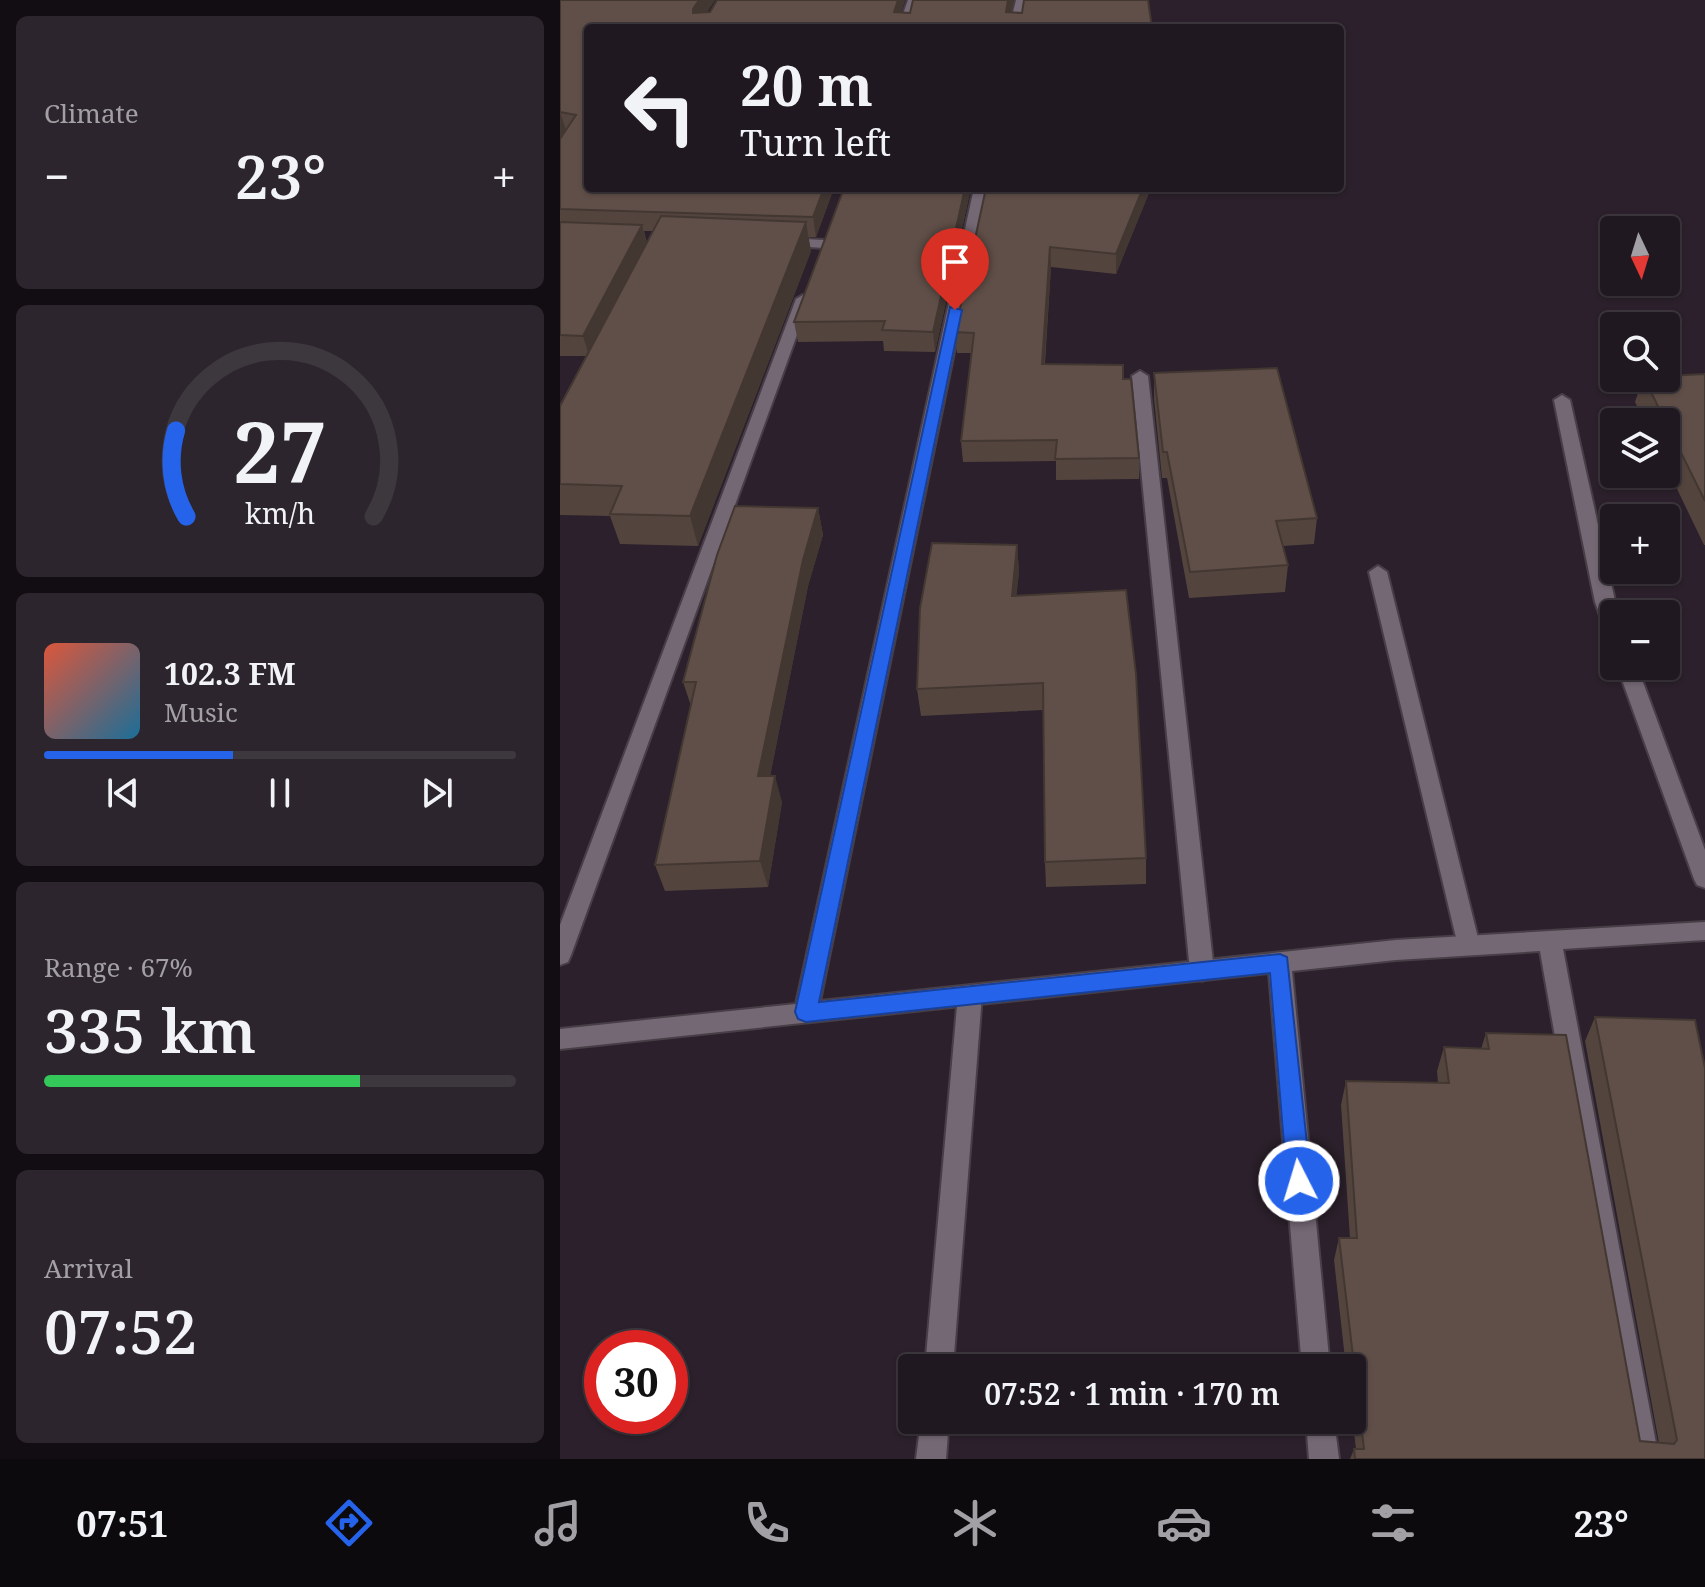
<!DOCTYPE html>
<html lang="en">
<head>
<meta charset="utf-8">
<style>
  :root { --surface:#201820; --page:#2d252d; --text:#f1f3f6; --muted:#a2a0a5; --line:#3d373e; --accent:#2563eb }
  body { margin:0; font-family:"Noto Serif",serif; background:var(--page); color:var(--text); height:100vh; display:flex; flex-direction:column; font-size:30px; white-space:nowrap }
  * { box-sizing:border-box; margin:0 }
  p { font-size:26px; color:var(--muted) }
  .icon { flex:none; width:44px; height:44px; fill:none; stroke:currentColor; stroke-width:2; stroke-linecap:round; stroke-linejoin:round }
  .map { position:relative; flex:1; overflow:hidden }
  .sheet { display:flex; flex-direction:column; gap:16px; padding:16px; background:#120d12; width:560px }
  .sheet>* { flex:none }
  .hud { position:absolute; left:24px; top:24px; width:760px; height:168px; border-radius:8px; box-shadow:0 2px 6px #0004,0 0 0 2px var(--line); background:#201820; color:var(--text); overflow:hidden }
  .needle { width:52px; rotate:176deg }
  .buttons { position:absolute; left:1040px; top:216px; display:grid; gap:16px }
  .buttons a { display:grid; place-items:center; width:80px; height:80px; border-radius:8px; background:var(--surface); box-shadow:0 2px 6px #0004,0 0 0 2px var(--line); font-size:40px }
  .speed { position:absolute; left:24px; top:1330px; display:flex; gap:16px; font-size:40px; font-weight:700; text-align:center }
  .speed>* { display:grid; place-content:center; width:104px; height:104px; border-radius:50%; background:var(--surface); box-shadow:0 2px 6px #0004,0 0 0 2px var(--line); line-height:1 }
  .speed .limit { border:12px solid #d22; background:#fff; color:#111 }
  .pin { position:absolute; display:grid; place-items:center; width:68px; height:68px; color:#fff; margin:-82px -34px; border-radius:50% 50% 50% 0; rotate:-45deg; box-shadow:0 0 8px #0007 }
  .pin .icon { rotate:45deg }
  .me { position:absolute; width:88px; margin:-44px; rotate:355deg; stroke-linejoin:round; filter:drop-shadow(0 0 6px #0008) }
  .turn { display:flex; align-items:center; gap:28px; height:168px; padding:0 24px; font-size:36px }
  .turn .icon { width:104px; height:104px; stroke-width:2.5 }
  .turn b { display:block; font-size:56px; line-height:68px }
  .big { font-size:60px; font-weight:600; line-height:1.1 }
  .sheet .card { flex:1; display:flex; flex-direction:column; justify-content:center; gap:12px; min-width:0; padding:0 28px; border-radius:12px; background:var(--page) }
  .sheet .dial { align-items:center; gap:0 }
  .dial svg { height:208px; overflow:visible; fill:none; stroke:var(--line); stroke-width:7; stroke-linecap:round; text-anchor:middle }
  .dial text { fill:var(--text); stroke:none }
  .song { display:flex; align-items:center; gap:24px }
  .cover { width:96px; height:96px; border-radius:12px; background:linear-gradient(135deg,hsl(10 70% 55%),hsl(200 70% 35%)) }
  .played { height:8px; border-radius:4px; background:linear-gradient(90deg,var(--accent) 40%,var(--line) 40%) }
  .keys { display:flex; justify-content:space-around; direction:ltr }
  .heat { display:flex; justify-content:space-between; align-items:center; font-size:44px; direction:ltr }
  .charge { height:12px; border-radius:6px; background:linear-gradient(90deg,#34c759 67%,var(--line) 0) }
  .trip { position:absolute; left:338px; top:1354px; width:468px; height:80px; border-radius:8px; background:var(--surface); box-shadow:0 2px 6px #0004,0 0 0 2px var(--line); font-weight:600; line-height:80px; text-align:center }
  .tabs { display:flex; height:128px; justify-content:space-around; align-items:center; background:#0d0a0d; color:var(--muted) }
  .tabs .icon { width:56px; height:56px }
  .tabs .on { color:var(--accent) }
  .tabs b { font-size:36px; color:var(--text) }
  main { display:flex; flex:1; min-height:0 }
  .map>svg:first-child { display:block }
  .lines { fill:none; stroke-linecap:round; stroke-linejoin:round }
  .service-casing { stroke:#473e47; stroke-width:4 }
  .minor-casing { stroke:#473e47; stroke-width:4 }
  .service { fill:#756875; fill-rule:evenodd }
  .minor { fill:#756875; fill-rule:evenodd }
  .wall { fill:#53443e; fill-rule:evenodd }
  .shaded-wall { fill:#433732 }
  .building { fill:#604f48; stroke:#433732; stroke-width:2 }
  .route { fill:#2563eb; stroke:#184099; stroke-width:2 }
</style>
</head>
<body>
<main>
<section class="sheet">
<div class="card"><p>Climate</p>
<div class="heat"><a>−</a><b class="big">23°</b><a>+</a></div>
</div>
<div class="card dial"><svg viewBox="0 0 100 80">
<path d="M14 69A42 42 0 1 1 86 69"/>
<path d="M14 69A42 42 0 0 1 10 36" stroke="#2563eb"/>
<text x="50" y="56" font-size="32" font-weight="700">27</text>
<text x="50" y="72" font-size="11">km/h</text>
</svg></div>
<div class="card">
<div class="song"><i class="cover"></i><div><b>102.3 FM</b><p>Music</p></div></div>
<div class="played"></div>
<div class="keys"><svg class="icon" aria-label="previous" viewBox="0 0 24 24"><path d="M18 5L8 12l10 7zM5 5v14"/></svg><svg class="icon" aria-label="pause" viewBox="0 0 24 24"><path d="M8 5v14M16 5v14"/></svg><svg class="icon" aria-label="next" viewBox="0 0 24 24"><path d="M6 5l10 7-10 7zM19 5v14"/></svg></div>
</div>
<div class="card"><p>Range · 67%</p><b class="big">335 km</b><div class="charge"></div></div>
<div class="card"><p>Arrival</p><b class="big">07:52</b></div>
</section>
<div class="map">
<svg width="1145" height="1459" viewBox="0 0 1145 1459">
  <rect width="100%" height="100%" fill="#2b202b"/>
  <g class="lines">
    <defs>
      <path id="service" d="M580 371 588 376 654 971 650 978 642 981 634 978 630 971 572 376Z
        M1002 395 1010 400 1058 614H1054V635L1045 629 1035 602 994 400Z
        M818 566 827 572 920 946 917 953 909 955 901 953 898 946 809 572Z
        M1057 666H1077L1145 850V888L1137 885 1134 879Z
        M410 985 418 988 422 995 393 1368H365L398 995 402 988Z
        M361 1420H389L386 1459H356Z"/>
      <path id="minor" d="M348 0H358L350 28H338Z
        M456 0H466L461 28H449Z
        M414 188H428L260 1001 836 940 1145 922V940L1003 949 1099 1459H1069L980 951 836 960 732 971 770 1368H742L709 973 0 1049V1029L236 1004Z
        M224 238 264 240 271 244 264 248 219 245V239Z
        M243 295 250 299 11 955 8 962 0 965V925L236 299Z
        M746 1420H774L779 1459H749Z"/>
    </defs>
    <use href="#service" class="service-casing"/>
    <use href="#minor" class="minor-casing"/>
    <use href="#service" class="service"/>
    <use href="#minor" class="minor"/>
  </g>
  <path class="wall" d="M0 0H155L147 12H150L157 0H345L341 12 350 13 454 0 451 12 592 28H28L274 188 256 237H248L251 251 138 546 60 544 50 516 0 515V406L27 356H0ZM84 231H93L87 243Z
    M411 188 375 352 324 351 323 341 238 342 234 322Z
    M426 188H591L556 274 491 267 485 364 563 379 579 458V479L496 480V461L403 462 401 441 411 353H397L395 332Z
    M594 373 757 518 754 544 723 546 728 565 725 592 629 598 607 478H602L594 399Z
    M1145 374V545H1144L1106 466V422H1085L1075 402 1083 378H1106Z
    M258 508 263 535 248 586 210 776 222 802 208 887 105 891 95 865 131 706 123 682Z
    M457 545 459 572 456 595 586 858V884L486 887 485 862 484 710 361 716 357 689Z
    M1035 1017 1145 1459H790L794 1449H796L792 1416V1368H786L774 1260 779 1238H790L781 1105 786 1081 878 1083 877 1071 884 1047 921 1049 926 1033 1080 1441 1099 1443 1025 1041Z"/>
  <path class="shaded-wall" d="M139 0H155L137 26 133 9Z
    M338 0H345L336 28 334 12Z
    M448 0H454L447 28 446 12Z
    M0 112 6 130 0 139Z
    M264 188H274L256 237 253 217Z
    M405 188H411L375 352 373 332Z
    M583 188H591L556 274V254Z
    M246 222 251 251 138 546 130 516Z
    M82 225 87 245 29 356 23 336Z
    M490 247 491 267 483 385 482 364Z
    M258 508 263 535 248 586 205 802 198 776 243 560Z
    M457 545 459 572 454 622 452 596Z
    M215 776 222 802 208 887 200 861Z"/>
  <path class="building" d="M0 0H139L133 9V13L150 12 157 0H338L334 12 350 13 353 0H448L446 12 462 13 464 0H588L592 28H28V188H264L253 217 0 209V139L16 115 0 112Z
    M284 188H405L373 332 322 330 325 321 234 322Z
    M426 188H583L556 254 490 247 482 364 563 365V379H571L579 458 495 459 497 440 401 441 414 333 395 332Z
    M101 216 246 222 130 516 50 514 62 486 0 484V406Z
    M0 222 82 225 23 336 0 335Z
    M717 368 757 518 716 521 728 565 630 572 607 452H603L594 373Z
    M1145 374V501L1084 378H1106V376Z
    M175 506 258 508 243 560 198 776H215L200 861 95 865 136 682H123L157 555Z
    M372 543 457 545 452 596 566 590 576 674 586 858 485 862 483 683 357 689 360 608Z
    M1035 1017 1135 1020 1145 1068V1459H795L794 1449H804L779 1238H797L786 1081 889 1083 884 1047 929 1049 926 1033 1006 1035 1080 1441 1114 1444 1117 1440Z"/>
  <path class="route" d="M390 307 402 310 259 1002 720 954 727 957 751 1181 747 1189 739 1192 731 1189 727 1181 710 973 246 1022 238 1019 235 1012Z"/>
</svg>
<div class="buttons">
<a><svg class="needle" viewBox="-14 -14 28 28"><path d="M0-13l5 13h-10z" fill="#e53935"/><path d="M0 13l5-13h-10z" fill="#a2a0a5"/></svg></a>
<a><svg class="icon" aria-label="search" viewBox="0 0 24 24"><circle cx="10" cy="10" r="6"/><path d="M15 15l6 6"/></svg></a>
<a><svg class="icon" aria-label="layers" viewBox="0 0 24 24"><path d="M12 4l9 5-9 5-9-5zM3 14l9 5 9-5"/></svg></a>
<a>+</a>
<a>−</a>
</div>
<div class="speed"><div class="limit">30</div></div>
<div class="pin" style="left:395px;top:310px;background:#d93025"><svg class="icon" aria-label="arrive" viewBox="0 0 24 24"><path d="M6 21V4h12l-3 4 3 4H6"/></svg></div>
<svg class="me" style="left:739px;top:1181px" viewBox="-20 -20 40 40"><circle r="17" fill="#2563eb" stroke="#fff" stroke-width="3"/><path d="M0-11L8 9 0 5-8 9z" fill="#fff"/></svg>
<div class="trip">07:52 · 1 min · 170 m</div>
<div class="hud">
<div class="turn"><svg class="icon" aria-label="left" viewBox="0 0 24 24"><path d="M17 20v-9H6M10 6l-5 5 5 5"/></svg><div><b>20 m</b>Turn left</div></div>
</div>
</div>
</main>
<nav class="tabs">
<b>07:51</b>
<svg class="icon on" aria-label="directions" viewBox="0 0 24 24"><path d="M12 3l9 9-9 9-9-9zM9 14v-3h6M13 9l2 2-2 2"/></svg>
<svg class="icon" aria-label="music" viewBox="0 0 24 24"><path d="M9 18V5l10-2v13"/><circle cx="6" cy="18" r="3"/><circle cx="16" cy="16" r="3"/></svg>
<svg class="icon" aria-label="phone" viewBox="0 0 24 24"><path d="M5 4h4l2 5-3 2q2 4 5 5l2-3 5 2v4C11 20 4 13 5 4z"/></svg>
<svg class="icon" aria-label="climate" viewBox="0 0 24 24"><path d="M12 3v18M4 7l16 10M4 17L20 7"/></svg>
<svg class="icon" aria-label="car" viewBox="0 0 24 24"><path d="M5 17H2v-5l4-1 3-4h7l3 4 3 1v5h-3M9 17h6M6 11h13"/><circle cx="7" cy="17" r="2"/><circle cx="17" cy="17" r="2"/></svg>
<svg class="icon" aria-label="filters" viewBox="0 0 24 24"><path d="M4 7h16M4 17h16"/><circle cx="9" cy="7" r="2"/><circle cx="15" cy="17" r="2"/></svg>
<b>23°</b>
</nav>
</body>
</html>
